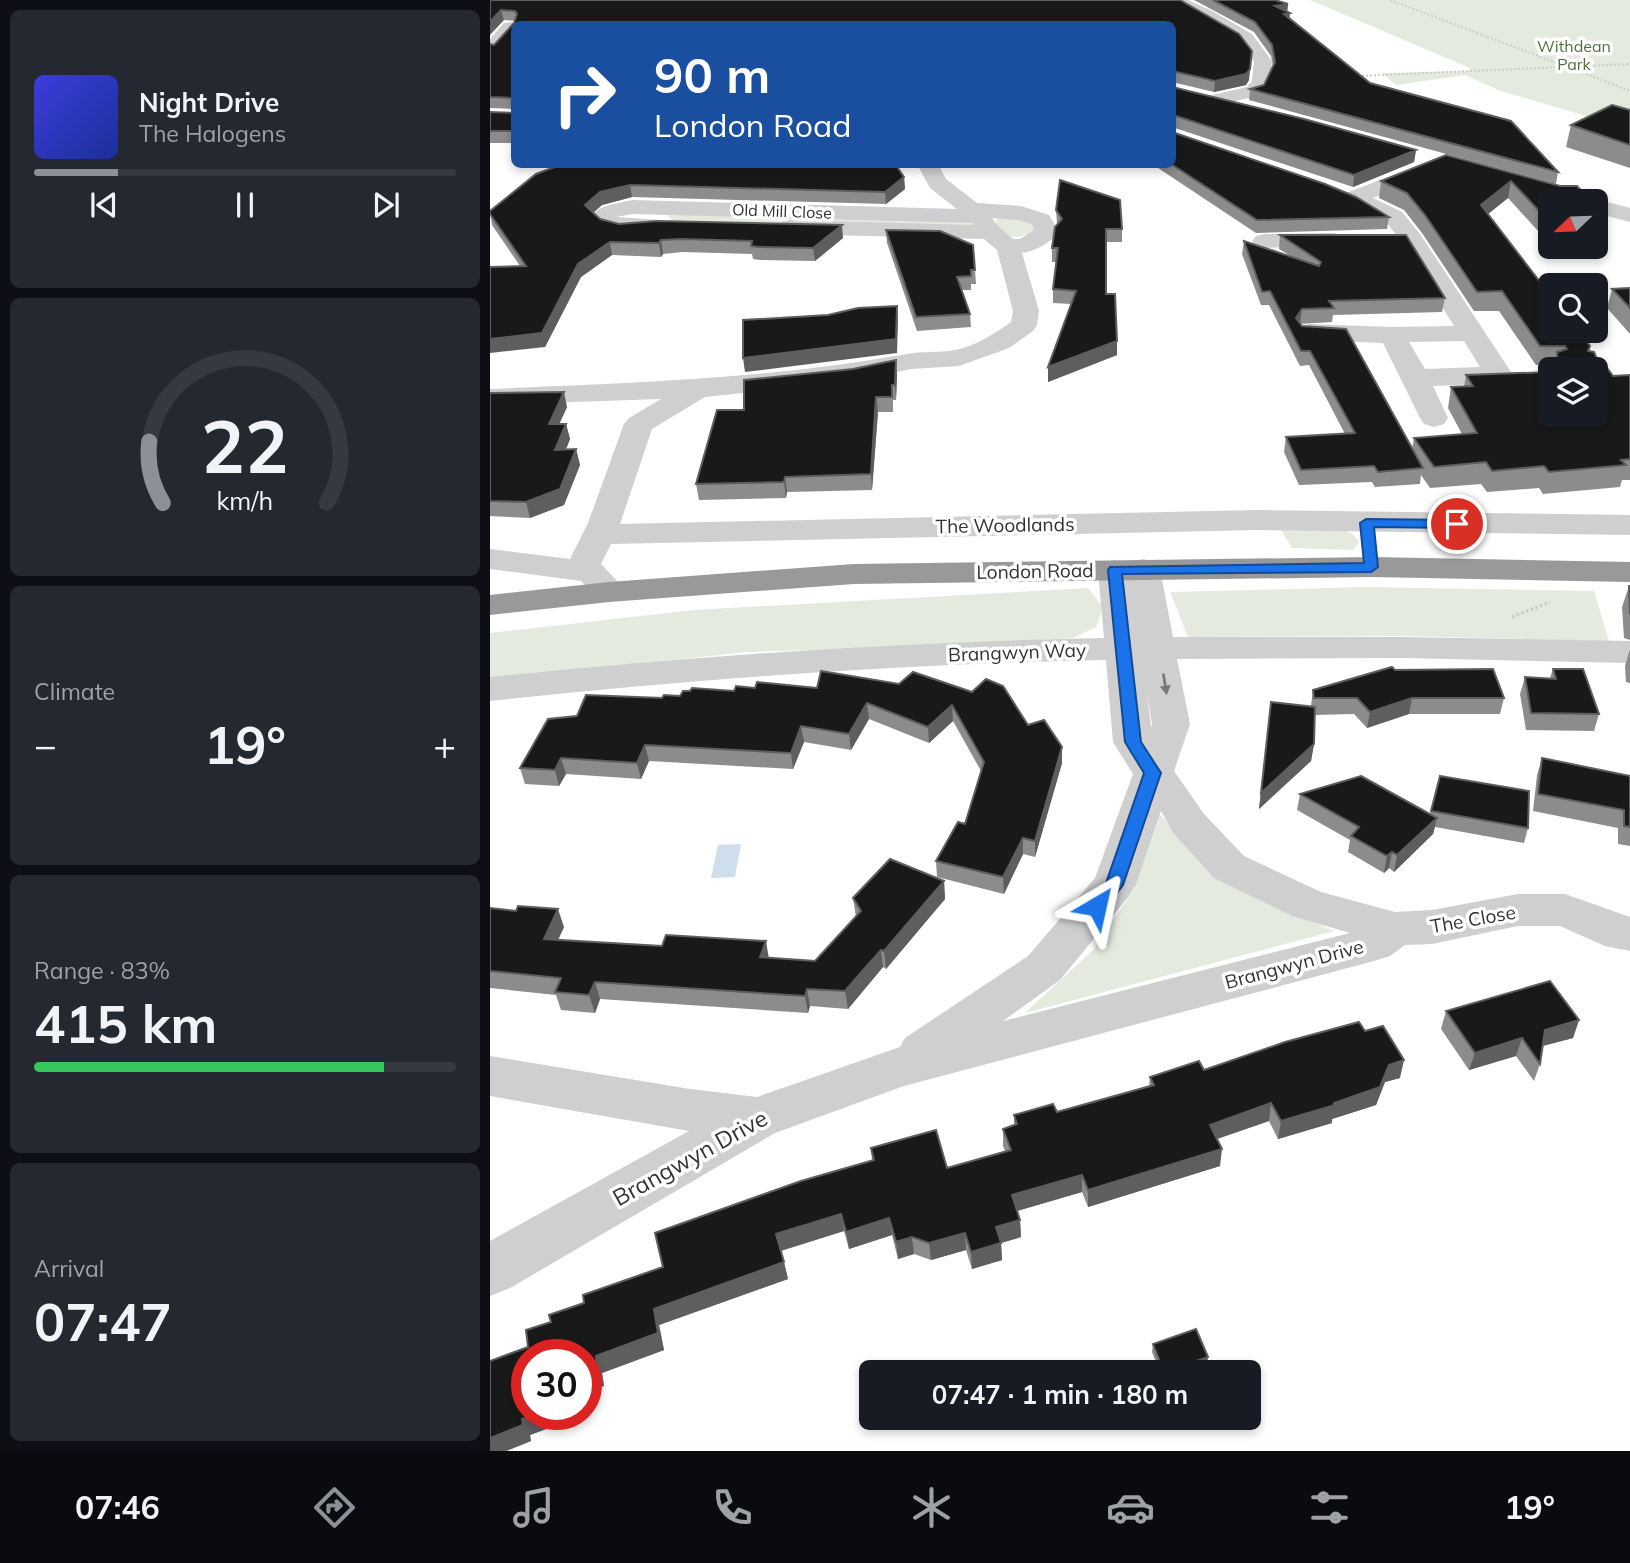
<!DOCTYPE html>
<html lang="en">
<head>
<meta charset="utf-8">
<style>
  :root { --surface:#171b24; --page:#242831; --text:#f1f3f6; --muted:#9ea1a6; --line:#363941; --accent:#8c9099 }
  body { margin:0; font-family:Mulish,sans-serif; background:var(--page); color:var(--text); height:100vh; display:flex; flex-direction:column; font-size:26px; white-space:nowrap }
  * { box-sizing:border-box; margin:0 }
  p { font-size:23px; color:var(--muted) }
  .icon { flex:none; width:38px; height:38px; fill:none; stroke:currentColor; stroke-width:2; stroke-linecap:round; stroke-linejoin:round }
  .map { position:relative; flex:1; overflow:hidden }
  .details { display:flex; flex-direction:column; gap:10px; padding:10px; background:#0d0f14; width:490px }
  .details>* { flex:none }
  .banner { position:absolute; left:21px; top:21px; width:665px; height:147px; border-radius:10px; box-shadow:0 4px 10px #0003; background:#1a4fa0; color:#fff; overflow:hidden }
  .needle { width:46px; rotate:247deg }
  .tools { position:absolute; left:1048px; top:189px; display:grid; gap:14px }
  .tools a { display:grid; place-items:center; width:70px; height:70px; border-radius:10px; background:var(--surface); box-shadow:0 4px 10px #0003; font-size:35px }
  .speed { position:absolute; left:21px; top:1339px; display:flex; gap:14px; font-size:35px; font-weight:700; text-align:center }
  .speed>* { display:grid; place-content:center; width:91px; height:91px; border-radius:50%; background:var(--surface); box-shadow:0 4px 10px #0003; line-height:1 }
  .speed .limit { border:10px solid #d22; background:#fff; color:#111 }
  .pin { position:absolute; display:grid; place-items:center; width:60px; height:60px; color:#fff; margin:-30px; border:4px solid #fff; border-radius:50%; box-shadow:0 2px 7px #0007 }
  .me { position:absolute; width:77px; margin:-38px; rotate:36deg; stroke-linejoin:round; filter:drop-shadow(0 0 5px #0008) }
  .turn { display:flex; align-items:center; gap:24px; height:147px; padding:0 28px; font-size:32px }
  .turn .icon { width:91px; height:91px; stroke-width:2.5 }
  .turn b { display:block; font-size:49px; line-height:60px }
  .big { font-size:52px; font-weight:700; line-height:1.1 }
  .details .card { flex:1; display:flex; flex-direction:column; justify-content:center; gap:10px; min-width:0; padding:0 24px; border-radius:10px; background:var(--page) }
  .details .dial { align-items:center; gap:0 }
  .dial svg { height:182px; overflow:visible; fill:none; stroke:var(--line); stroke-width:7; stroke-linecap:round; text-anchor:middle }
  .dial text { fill:var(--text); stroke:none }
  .song { display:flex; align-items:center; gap:21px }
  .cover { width:84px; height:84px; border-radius:10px; background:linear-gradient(135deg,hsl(240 70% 55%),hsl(230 70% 35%)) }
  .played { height:7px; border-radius:4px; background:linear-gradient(90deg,var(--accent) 20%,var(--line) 20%) }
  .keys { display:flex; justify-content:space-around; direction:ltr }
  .heat { display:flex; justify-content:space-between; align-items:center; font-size:38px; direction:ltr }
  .charge { height:10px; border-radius:5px; background:linear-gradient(90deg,#34c759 83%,var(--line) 0) }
  .trip { position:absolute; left:369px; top:1360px; width:402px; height:70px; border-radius:10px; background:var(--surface); box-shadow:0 4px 10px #0003; font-weight:700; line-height:70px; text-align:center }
  .tab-bar { display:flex; height:112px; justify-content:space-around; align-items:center; background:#090b0e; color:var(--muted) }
  .tab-bar .icon { width:49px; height:49px }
  .tab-bar .on { color:var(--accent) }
  .tab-bar b { font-size:32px; color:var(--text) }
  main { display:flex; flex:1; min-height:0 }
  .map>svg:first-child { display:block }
  .green { fill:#e4ebde }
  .water { fill:#cedeed }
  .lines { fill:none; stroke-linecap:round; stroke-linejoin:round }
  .path-far1 { stroke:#ccc; stroke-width:2; stroke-dasharray:2 2; stroke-linecap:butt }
  .path { stroke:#ccc; stroke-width:3.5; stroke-dasharray:2.5 2.5; stroke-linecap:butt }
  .minor { fill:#cfcfcf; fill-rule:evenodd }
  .highway { fill:#999; fill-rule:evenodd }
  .wall { fill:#8c8c8c }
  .shaded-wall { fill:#5e5e5e }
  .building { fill:#191919; stroke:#5e5e5e; stroke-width:2 }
  .oneway { fill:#797979 }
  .route { fill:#1a73e8; stroke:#114b97; stroke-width:2 }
  .labels { text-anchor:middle; stroke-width:7; stroke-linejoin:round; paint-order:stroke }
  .far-park-label { font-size:16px; fill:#516f3f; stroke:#fff }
  .far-street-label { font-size:16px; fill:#323232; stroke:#fff }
  .street-label { font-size:19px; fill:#323232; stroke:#fff }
  .near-street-label { font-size:23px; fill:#323232; stroke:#fff }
</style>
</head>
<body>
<main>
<section class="details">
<div class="card">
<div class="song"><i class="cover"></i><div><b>Night Drive</b><p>The Halogens</p></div></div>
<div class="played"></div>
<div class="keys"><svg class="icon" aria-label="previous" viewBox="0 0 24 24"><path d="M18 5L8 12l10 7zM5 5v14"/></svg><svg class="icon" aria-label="pause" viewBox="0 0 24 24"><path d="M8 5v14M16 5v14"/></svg><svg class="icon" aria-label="next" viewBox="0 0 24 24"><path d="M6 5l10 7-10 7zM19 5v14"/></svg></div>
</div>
<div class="card dial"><svg viewBox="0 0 100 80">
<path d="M14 69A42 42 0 1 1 86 69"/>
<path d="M14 69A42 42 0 0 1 8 42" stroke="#8c9099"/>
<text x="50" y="56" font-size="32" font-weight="700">22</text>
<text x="50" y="72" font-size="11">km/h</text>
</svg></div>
<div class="card"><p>Climate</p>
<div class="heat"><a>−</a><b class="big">19°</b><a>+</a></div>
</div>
<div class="card"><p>Range · 83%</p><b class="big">415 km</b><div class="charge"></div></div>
<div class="card"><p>Arrival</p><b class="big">07:47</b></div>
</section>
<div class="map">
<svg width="1140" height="1451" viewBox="0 0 1140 1451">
  <rect width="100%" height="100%" fill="#fff"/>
  <path class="green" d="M820 0H1140V129L1008 90 975 75 906 85 892 73 979 71 980 68Z
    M182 214 484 221V226L183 221 178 216Z
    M507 216 545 222 547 230 529 237 516 236 506 224Z
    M788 525C812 526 856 519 869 542L863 550 802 548Z
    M876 587 1104 591 1119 641 911 636 698 637 680 592Z
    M598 588 613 607 606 627 583 638 450 646 257 652 0 680V633L204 610Z
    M670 815 744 886 844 931 535 1013 603 950 645 888Z"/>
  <path class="water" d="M251 844 245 877 221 878 228 845Z"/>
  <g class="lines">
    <path class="path-far1" d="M900 0 1072 65
      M1081 68 1140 91
      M868 76 1140 64"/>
    <path class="path" d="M1022 617 1060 602"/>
    <path class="minor" d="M677 0H698L722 11 762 34 782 61 780 81 771 95 725 106 718 104 715 100 718 96 757 87 762 81 764 61 750 42Z
      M20 22 27 24H24V32L6 53 0 54V39L14 23Z
      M940 161 947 163 951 167 947 171 883 198 912 212 930 234 1023 375 1019 381 1009 383 943 386 958 418 954 424 944 427 934 424 930 418 893 343 820 340 811 338 807 332 811 326 820 324 902 327 964 326 912 242 896 222 856 203 853 198 856 193ZM974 341 990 367 935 369 919 342Z
      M427 164H448L456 179 487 203 531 206 559 215 569 232C560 243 545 251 532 253L549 311 547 325 543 331 519 348 469 366 421 369 364 381 215 397 162 429 130 524 768 510 1140 515V535L768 530 121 544 111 564 128 582 123 589C109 593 101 592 91 581L0 569V549L80 559 98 523 134 424 139 418 171 399 0 405V389C140 383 279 379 417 354 433 351 450 353 465 350 486 346 504 334 521 322L523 311 507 250 494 239 300 234 292 232 288 227 292 222 300 220 484 225 483 223 142 214 126 217 170 220 174 225 170 230C149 235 114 238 100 218 109 204 127 204 142 200L467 209 440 188ZM502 218 528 220 542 224 544 230 530 239H523L509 227Z
      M1106 199 1140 208V222L1106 213V201H1098Z
      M843 233 851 235 855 240 851 245 774 248 766 246 762 241 766 236 774 234Z
      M653 559 665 562 670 569 683 637H914L1140 641V663L914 658 687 659 700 724 684 771 714 814 754 856 831 892 905 912 942 910 1028 894H1075L1140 917V951L1115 946 1070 926H1028L942 944 915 945 900 956 884 961 414 1086 285 1133 20 1288 0 1296V1241L199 1131 0 1096V1056L200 1089 267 1097 410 1047 415 1038 538 956 605 878 643 774 623 742 616 660C410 664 205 679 0 701V677C204 656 409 642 614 638L608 570 613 563 625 560 639 565 641 562ZM657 692 662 724 661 727ZM671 811 684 834 724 878 802 916 860 933 513 1021 570 980 639 896 646 885Z"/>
    <path class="highway" d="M882 557 1140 562V582L882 577 364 584 119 602 0 615V595L119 582 364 564Z"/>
  </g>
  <path class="wall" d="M0 0H690L759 80 756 85 724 92 682 82V24H24V143H0V112L23 113V109L0 108V44L4 45 25 21 14 20Z
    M704 0H785L798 4 797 12 799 18 880 83 1068 172 1066 184 759 100 760 89 774 85 783 66 781 56 764 32Z
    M682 87 926 150 924 162 863 187 682 127Z
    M1140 110V168L1076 147 1081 125Z
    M956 155 1070 186 1060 201V233H1050L1018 198 998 214 1100 346 1099 351 1109 364 1123 376 1140 375V480H1132L1130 487 1053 494 1049 488 997 492 991 484 940 488 931 475 930 484 885 487 882 482 809 485 794 452 796 437 855 434 819 365 810 366 779 305H771L752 254 754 241 801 256 789 249 790 235 955 298 952 312 843 315 842 322 810 324 922 449 924 438 972 434 958 408 961 387H974L976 375 1060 372 1106 369H1063L1064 366 1046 365 1009 311H984L932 233 914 210 889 198 891 181Z
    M73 164 414 177 415 189 396 204 142 197 112 205 103 213 110 219 129 224 353 238 325 261 270 260 263 259 262 254 193 252 173 254 171 257 122 255 91 277 55 347 30 266 2 225 0 211Z
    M662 164H682L899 217 897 229 766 233Z
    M1106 206 1113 213 1108 231 1106 232Z
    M566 210 632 229V242H616V294L627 341V355L558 382 581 304 563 303V289L566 262H562V248L567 224Z
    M396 230 485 270 486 284H481V290H472L480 314 481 327 427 331 397 243Z
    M1140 288V334L1117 308 1122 289Z
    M407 375 406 400H403V412H388L382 490 297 492 296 498 209 500 206 484 254 410Z
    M0 393 77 407 69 424H76L80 439 76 450 86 449 90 465 74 505 40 518 0 516Z
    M1139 586H1140V640L1134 638 1132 607Z
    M1140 649V683L1136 682 1135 666Z
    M1063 669 1109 714 1104 731 1036 730 1030 694 1035 677 1060 678Z
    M905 670 1014 698 1010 714H919L877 728 864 714 825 715 824 744 821 761 769 809 781 702 821 706 823 690Z
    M331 671 538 725 572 747V763L545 857 533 854 514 894 447 877 446 861 475 824 491 771 463 721 439 743 379 719 361 750 314 742 303 769 159 761 151 779 76 774 69 786 35 784 30 768 87 716 172 698 190 696 200 691H244L265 688H327Z
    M1052 758 1140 776V846L1128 844V828L1043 811 1047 775Z
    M950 776 1038 828 1034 843 945 827 943 834 904 872 899 868 894 873 858 852 860 840 807 810 810 794 940 814Z
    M454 881 455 899 396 969 393 967 358 1009 320 1006 318 1013 110 999 105 1013 71 1010 66 995 0 988V908L74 927 68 940 325 961 366 917 363 898Z
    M956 1011 1089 1020 1083 1038 1052 1046 1050 1064 1044 1081 1026 1056 979 1070 951 1029Z
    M875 1031 910 1078 895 1082 886 1105 842 1119V1123L788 1139 779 1121 727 1139 730 1166 598 1207 592 1192 527 1211 530 1220 531 1237 511 1243 512 1260 482 1269 476 1250 441 1260 424 1254 408 1259 402 1235 359 1249 354 1231 291 1251 298 1279 169 1325 174 1350 112 1373 114 1386 37 1354 83 1419 40 1435 41 1441 16 1451 38 1347 61 1322 94 1303 173 1267 382 1160 381 1148 457 1168 515 1151 513 1146V1129L524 1125V1115L567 1112 659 1087 660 1077 714 1070Z
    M663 1344 717 1365 697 1372H670L662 1352Z"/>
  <path class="shaded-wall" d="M798 4 797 13H800L799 23 785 6Z
    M11 10 14 20 0 35V22Z
    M762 51 759 80 756 85 724 92 725 81Z
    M926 150 924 162 863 187 864 175Z
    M414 177 415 189 396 204 395 192Z
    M1021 181 1018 198 988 222 991 205Z
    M140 185 142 197 112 205 97 218 95 205 110 192Z
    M352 225 353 238 325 261 323 248Z
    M171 240 173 254 171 257 169 243Z
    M120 242 122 255 91 277 55 347 0 353V339L88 264Z
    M407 306 408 320 407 353 255 372 253 358Z
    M812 309 810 323 806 318Z
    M627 341V355L558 382V367Z
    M406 360 407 375 406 400 405 385Z
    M74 392 77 407 62 440 59 424Z
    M386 397 388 412 382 490 381 474Z
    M76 424 80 439 69 465 65 450Z
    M86 449 90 465 74 505 40 518 36 502Z
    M295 477 297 492 296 498 294 482Z
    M922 698 919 714 877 728 880 712Z
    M377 703 379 719 361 750 359 734Z
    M462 705 463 721 439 743 438 727Z
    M311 726 314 742 303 769 301 753Z
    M824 744 821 761 769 809 771 793Z
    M155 745 159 761 151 779 147 763Z
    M572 747V763L545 857V841Z
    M71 758 76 774 69 786 65 770Z
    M947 818 943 834 904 872 907 855Z
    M533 838V854L514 894 513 877Z
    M902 852 899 868 894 873 897 856Z
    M454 881 455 899 396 969 394 951Z
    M68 909 74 927 60 957 54 939Z
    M276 941 279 959 270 957Z
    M391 950 393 967 358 1009 355 991Z
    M105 982 110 999 105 1013 99 995Z
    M317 989 320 1006 318 1013 315 996Z
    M1089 1020 1083 1038 1049 1047 1055 1030Z
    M1032 1038 1026 1056 979 1070 985 1053Z
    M914 1060 910 1078 895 1082 886 1105 842 1119V1123L788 1139 791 1121 899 1065Z
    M781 1103 779 1121 718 1142 720 1125Z
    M732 1149 730 1166 598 1207V1190Z
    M592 1175V1192L523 1212 522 1195Z
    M351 1214 354 1231 290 1251 286 1234Z
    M399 1218 402 1235 359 1249 356 1232Z
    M530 1220 531 1237 511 1243 512 1260 482 1269 481 1252 506 1227Z
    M475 1233 476 1250 441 1260 439 1243Z
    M422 1237 424 1254 408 1259 406 1242Z
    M294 1262 298 1279 169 1325 174 1350 112 1373 114 1386 96 1393V1374L106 1356 164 1309Z
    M718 1357 717 1365 697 1372H674Z
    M45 1414H82L83 1419 40 1435 41 1441 16 1451H0V1438L32 1419Z"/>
  <path class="building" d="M0 0H690L749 34 762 51 760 69 756 74 725 81 682 71V24H24V131H0V112L23 113V98L0 97V44L4 45 24 23 27 14 25 11 11 10 0 22Z
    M723 0H785L798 4 785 6 800 13 794 14 880 83 1021 121 1068 172 760 89 774 85 785 62 782 45 765 22Z
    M682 87 814 119 926 150 864 175 683 115 682 116Z
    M1122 105 1140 110V145L1081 125Z
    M682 132 835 184 866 197 899 217 767 220 681 164H682Z
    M956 155 1070 186H1087L1101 201H1060V215H1053L1021 181 991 205 1060 295V331H1088L1100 346 1098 351 1104 352 1109 364H1114L1123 376 1140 375V459L1131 460 1136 465 1059 472 1054 466 1002 471 996 462 944 467 924 438 987 433 961 387 983 386 976 375 1060 372V415H1106V369H1066L1064 365 1067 363V352L1077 349 1075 346H1050L1012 291 987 292 935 215 917 193 891 181Z
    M73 164H405L414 177 395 192 140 185 110 192 95 205 110 219 129 224 167 221 352 225 323 248 268 247 261 246 262 241 191 239 171 240 169 243 120 242 88 264 52 333 0 339V267L36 266 0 214V211L46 174Z
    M570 180 630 200 632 229H616V294H625L627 341 558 367 586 291 563 289 568 248H562L565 227 572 219 566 210Z
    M1106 206 1113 213 1106 214Z
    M396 230 450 231 483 245 485 270H481V276L467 277 480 314 426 317Z
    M790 235H916L955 298 839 301 844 308 812 309 806 318 812 326 856 329 933 468 888 472 884 466 811 470 796 437 865 433 820 351H811L780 291 772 292 754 241 829 266 831 262Z
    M1140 288V308L1122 289Z
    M407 306 406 339 253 358V320L338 315 368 308Z
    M406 360 405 385H402V397H386L381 474 295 477 294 482 206 484 227 410H254V380L363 369Z
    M74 392 59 424H76L65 450 86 449 70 489 36 502 0 501V393Z
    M1139 586H1140V614Z
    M902 667 905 670 1003 669 1014 698H922L880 712 867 698H824L823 690Z
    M1063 669H1093L1109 714 1041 713 1035 677 1066 679Z
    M331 671 409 684 423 672 482 692 496 679 513 686 538 725 554 720 572 747 545 841 533 838 513 877 446 861 468 822 475 824 494 762 462 705 438 727 377 703 359 734 311 726 301 753 155 745 147 763 71 758 65 770 30 768 58 719 87 716 96 695 172 698 174 695 190 696 193 691H200L202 688 244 691 246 686 265 688 267 682 327 688Z
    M781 702 825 707 824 744 771 793Z
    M1052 758 1140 776V827L1134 826V810L1048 794Z
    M871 776 947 818 907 855 902 852 897 856 861 836 869 827 810 794Z
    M950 776 1039 791 1038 828 941 811Z
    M400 859 454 881 394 951 391 950 355 991 317 989 315 996 105 982 99 995 65 992 71 978 0 971V908L26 911 28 906 68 909 54 939 172 946 176 935 276 941 270 957 325 961 371 911 363 898Z
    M1060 981 1089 1020 1055 1030 1050 1064 1032 1038 985 1053 956 1011Z
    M869 1022 875 1031 893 1026 914 1060 899 1065 890 1087 844 1103 845 1105 791 1121 781 1103 720 1125 732 1149 598 1190 592 1175 522 1195 530 1220 506 1227 511 1243 481 1252 475 1233 439 1243 422 1237 406 1242 399 1218 356 1232 351 1214 286 1234 294 1262 164 1309 168 1333 106 1356 107 1370 96 1374V1354H37V1414H45L32 1419 33 1425 0 1438V1361L38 1347 36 1330 61 1322 59 1315 94 1303 93 1295 173 1267 165 1233 311 1181 384 1160 381 1148 446 1130 457 1168 521 1150 513 1129 527 1124 524 1115 563 1104 567 1112 664 1085 660 1077 709 1061 714 1070 795 1042Z
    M706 1329 718 1357 674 1372 663 1344Z"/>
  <defs><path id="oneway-solid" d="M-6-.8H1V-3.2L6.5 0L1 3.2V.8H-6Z" transform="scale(1.75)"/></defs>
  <use class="oneway" href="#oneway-solid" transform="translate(675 684) rotate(81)"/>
  <path class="route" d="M876 519 967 520 973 524 967 528 884 527 888 567 881 572 632 574 651 742 671 773 633 885 613 911H600L598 906 616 883 654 773 635 742 618 570 620 567 874 563 870 523Z"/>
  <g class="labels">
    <g class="far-park-label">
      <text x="1084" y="52">Withdean<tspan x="1084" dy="18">Park</tspan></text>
    </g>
    <g class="far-street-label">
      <text transform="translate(292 211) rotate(2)" y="6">Old Mill Close</text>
    </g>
    <g class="street-label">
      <text transform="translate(515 525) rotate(-1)" y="7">The Woodlands</text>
      <text transform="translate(545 571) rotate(-1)" y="7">London Road</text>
      <text transform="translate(527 652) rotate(-2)" y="7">Brangwyn Way</text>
      <text transform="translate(983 919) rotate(-10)" y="7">The Close</text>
      <text transform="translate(804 964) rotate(-15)" y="7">Brangwyn Drive</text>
    </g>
    <g class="near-street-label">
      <text transform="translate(200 1158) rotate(-29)" y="8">Brangwyn Drive</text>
    </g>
  </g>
</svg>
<div class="tools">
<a><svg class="needle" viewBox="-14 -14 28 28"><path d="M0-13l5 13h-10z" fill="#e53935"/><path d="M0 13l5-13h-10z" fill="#9ea1a6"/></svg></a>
<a><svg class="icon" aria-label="search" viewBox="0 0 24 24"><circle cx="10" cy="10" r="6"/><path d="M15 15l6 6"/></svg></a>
<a><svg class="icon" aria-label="layers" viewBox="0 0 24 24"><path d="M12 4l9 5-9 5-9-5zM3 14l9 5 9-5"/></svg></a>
</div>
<div class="speed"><div class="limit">30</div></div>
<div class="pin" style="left:967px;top:524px;background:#d93025"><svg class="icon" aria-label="arrive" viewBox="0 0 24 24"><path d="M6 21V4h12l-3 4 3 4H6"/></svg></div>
<svg class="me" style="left:607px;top:906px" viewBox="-20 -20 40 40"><path d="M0-17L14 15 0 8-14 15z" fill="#1a73e8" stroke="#fff" stroke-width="4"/></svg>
<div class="trip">07:47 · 1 min · 180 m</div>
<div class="banner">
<div class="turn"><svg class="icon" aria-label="right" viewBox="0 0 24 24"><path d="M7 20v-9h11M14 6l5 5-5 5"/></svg><div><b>90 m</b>London Road</div></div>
</div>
</div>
</main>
<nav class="tab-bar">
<b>07:46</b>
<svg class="icon on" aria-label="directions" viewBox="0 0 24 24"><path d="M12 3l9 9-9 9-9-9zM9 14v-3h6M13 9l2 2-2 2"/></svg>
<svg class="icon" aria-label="music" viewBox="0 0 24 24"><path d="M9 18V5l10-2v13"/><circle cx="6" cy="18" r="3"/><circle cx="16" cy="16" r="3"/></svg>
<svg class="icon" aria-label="phone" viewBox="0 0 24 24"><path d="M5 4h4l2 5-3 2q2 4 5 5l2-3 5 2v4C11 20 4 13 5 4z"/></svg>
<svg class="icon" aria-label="climate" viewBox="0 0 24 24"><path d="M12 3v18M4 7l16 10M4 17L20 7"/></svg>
<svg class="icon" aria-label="car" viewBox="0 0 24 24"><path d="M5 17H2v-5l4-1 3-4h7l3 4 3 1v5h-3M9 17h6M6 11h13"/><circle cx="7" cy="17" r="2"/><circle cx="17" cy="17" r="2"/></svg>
<svg class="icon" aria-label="filters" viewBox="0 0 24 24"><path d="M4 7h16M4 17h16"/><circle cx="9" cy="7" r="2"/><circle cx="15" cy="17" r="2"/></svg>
<b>19°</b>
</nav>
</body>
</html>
